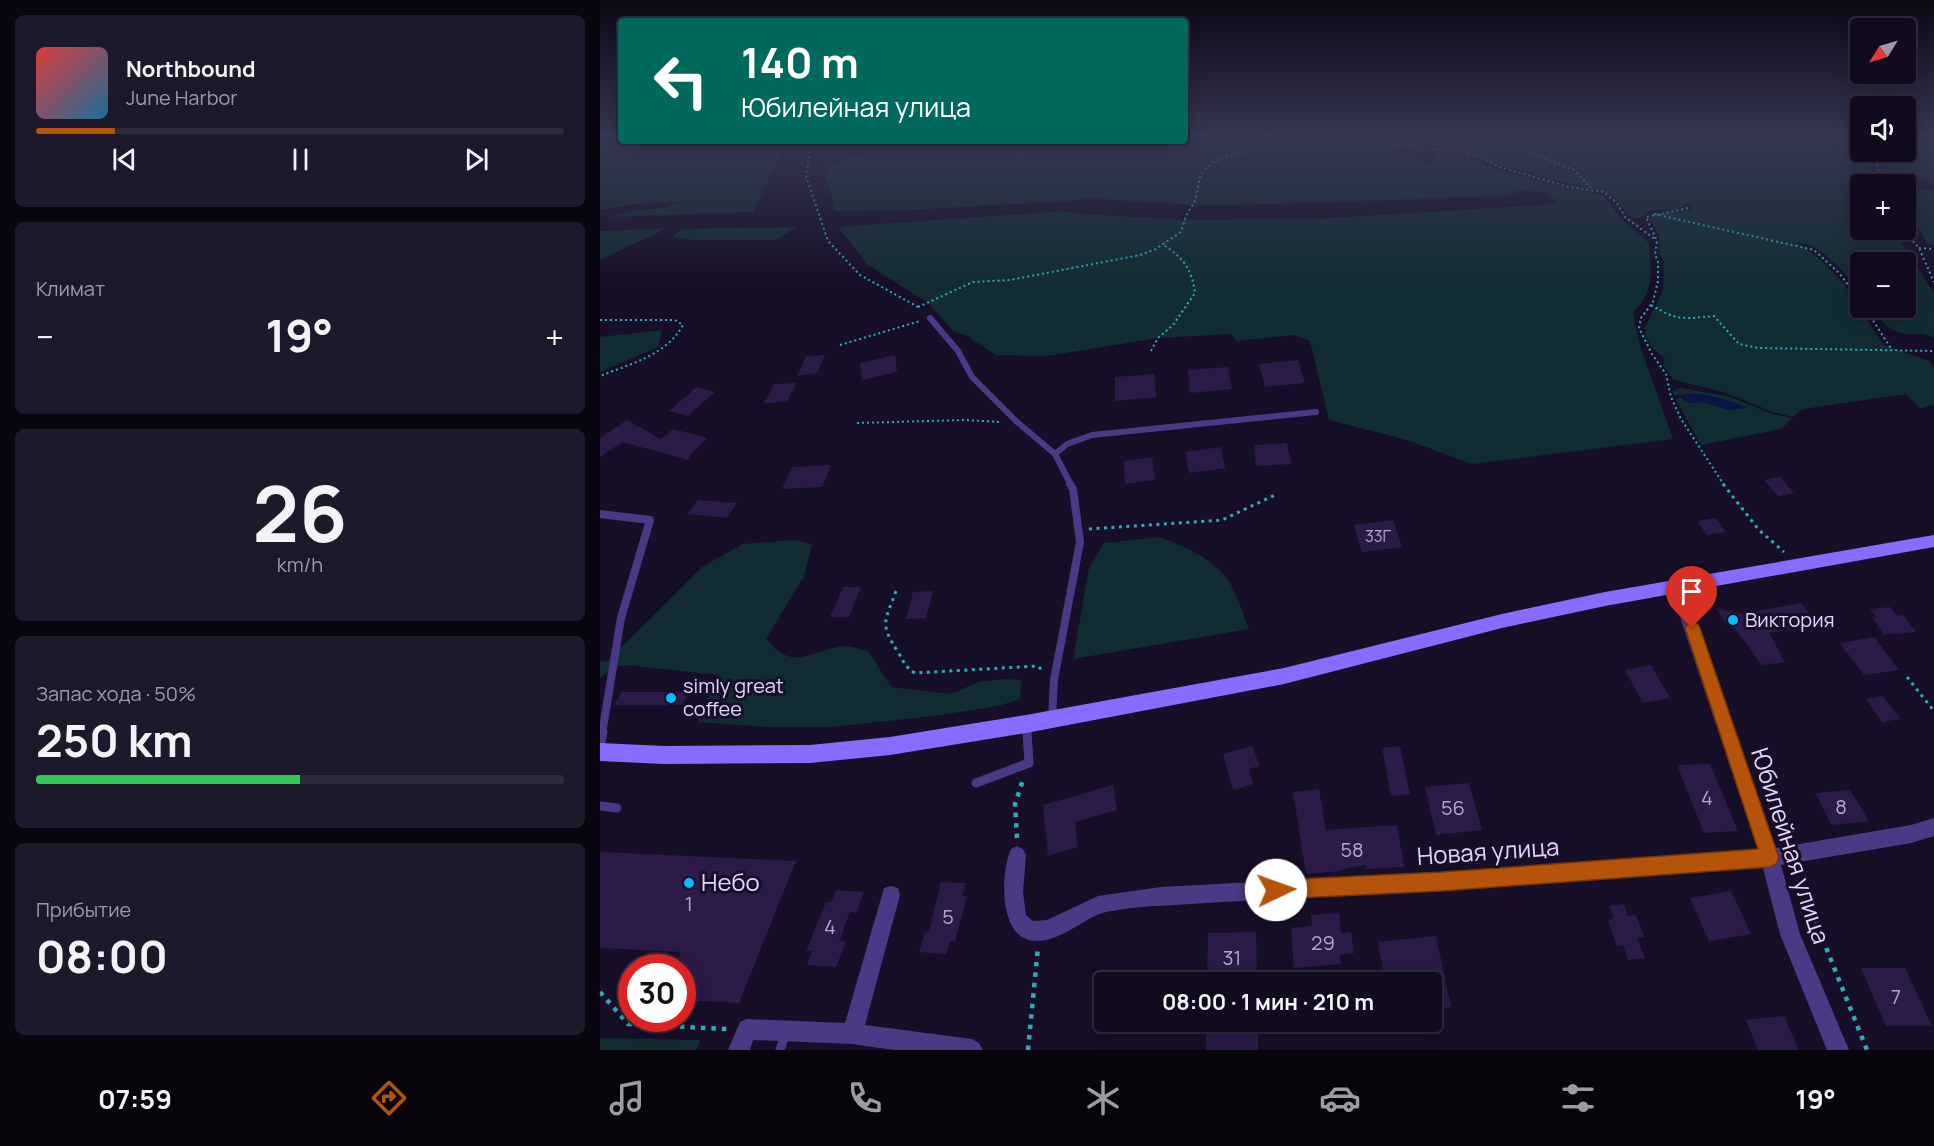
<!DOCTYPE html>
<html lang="ru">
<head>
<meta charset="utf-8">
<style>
  :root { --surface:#110b1d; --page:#1e192a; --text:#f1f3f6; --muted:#9c9ba4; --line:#302b3b; --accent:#b45309 }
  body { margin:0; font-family:Manrope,sans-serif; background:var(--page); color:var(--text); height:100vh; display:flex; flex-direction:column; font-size:22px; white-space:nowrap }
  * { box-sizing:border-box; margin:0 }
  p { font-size:20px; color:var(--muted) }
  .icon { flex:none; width:33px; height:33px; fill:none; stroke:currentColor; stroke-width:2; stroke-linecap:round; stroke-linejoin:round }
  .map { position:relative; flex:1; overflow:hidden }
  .side { display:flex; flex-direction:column; gap:15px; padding:15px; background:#090610; width:600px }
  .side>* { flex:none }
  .hud { position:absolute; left:18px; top:18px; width:570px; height:126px; border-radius:6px; box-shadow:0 3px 15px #0003,0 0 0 2px var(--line); background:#00695c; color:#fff; overflow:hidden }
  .needle { width:39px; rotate:233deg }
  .fabs { position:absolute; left:1250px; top:18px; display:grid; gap:12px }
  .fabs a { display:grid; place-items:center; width:66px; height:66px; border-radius:6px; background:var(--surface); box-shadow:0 3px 15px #0003,0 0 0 2px var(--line); font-size:30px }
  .speed { position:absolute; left:18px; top:954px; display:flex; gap:12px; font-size:30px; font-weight:700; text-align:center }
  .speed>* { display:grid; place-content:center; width:78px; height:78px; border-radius:50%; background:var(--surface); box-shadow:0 3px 15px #0003,0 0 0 2px var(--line); line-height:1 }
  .speed .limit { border:9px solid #d22; background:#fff; color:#111 }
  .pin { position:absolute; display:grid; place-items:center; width:51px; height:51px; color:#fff; margin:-62px -26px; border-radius:50% 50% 50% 0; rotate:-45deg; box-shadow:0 0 6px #0007 }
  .pin .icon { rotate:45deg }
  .me { position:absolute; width:66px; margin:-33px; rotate:87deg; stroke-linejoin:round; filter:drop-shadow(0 0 4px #0008) }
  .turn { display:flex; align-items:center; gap:21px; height:126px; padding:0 24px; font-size:27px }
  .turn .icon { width:78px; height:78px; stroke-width:2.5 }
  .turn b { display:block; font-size:42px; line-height:51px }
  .big { font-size:45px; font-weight:700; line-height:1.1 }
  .side .card { flex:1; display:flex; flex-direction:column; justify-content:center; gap:9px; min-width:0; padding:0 21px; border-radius:9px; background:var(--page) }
  .side .dial { align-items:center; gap:0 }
  .dial b { font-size:78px; line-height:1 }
  .song { display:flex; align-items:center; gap:18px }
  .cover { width:72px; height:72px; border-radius:9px; background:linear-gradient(135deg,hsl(0 70% 55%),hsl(200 70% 35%)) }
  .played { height:6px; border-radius:3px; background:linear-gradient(90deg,var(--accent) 15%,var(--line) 15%) }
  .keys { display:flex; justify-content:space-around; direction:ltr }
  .heat { display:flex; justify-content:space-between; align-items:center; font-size:33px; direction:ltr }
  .charge { height:9px; border-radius:4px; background:linear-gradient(90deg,#34c759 50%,var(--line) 0) }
  .trip { position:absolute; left:494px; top:972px; width:348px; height:60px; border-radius:6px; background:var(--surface); box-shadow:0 3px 15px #0003,0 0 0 2px var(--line); font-weight:700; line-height:60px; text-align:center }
  .tabs { display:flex; height:96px; justify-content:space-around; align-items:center; background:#07040c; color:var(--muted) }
  .tabs .icon { width:42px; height:42px }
  .tabs .on { color:var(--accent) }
  .tabs b { font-size:27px; color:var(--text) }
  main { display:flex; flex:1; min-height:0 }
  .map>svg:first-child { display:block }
  .green { fill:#122d31 }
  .water { fill:#0a1545 }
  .building { fill:#2c1b48 }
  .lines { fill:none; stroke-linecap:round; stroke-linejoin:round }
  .path-far2 { stroke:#2faab9; stroke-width:2; stroke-dasharray:2 3; stroke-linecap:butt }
  .path-far1 { stroke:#2faab9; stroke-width:3; stroke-dasharray:3 4.5; stroke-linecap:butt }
  .path { stroke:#2faab9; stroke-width:4.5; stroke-dasharray:4.5 6; stroke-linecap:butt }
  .lane-far2 { stroke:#4a3a86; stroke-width:6 }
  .lane-far1 { stroke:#4a3a86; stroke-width:8 }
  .lane { stroke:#4a3a86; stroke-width:9 }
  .street { fill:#4a3a86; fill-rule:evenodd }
  .secondary { fill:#896cff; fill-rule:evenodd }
  .route { fill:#b45309; stroke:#753606; stroke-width:1.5 }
  .poi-dot { fill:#01baff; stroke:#170f27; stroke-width:2 }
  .labels { text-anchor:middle; stroke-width:6; stroke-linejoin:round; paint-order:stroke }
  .number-label { font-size:16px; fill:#b4a6d1 }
  .poi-label { font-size:20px; fill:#e1d5ff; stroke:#170f27; text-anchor:start }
  .near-number-label { font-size:20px; fill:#b4a6d1 }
  .near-street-label { font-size:24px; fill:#e1d5ff; stroke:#170f27 }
  .near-poi-label { font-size:24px; fill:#e1d5ff; stroke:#170f27; text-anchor:start }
</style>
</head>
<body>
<main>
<section class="side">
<div class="card">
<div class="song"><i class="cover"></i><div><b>Northbound</b><p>June Harbor</p></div></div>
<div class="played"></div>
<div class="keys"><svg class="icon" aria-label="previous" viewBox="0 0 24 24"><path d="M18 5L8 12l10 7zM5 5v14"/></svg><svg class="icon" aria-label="pause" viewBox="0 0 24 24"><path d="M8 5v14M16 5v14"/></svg><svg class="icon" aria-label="next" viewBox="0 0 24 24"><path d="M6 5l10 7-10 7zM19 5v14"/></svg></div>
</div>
<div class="card"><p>Климат</p>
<div class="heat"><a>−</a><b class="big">19°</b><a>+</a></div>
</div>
<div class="card dial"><b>26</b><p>km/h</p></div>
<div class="card"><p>Запас хода · 50%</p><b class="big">250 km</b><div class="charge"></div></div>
<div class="card"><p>Прибытие</p><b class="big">08:00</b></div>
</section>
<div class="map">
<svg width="1334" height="1050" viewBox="0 0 1334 1050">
  <rect width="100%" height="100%" fill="#170f27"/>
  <path class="green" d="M0 138H21V141H187L153 212 11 217 35 210 64 208 80 202 36 204 0 210Z
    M585 138H729L773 140 829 166 839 151C862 154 872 161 893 168 928 180 966 187 1003 195L1022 220 1049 243C1051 273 1055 290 1033 313L1040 346 1073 439 872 464 807 440 729 420 710 341 694 335 636 341 631 334 558 338 447 356 396 355 367 336 354 332 328 303 268 265 238 227 464 211 483 214 586 220 730 218 958 204 949 193 920 190 910 196 607 206 488 198 469 201 309 210 234 211 231 191 224 175 228 165 269 151 276 143 231 145V141H585Z
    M803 138H1254L1260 147V152H1263L1268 159 1276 184H1260V230H1293L1334 293V338C1325 332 1320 334 1310 334 1293 335 1280 320 1270 308H1305V262H1260V294C1244 270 1224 246 1196 242L1217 257 1243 282 1283 345 1329 361 1334 368V405L1320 408 1306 394 1203 409 1193 417 1173 412 1124 392 1074 380 1063 365 1065 358 1053 349 1045 335V327L1063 290 1064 261 1060 255 1059 236 1049 218 1062 213 1093 210 1091 205 1084 203 1082 207C1072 211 1063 208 1053 210 1045 212 1040 222 1032 217 1020 210 1023 198 1005 192L900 165 871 152Z
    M1305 138H1334V179L1293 181 1285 161 1278 152H1305Z
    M1334 190V245L1327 244 1319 229 1305 212V191Z
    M196 227 176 240H93L73 237 81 229Z
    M65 229 0 260V231Z
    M62 330 58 347 0 372V337Z
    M1081 388 1131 397 1172 414 1193 418 1181 429 1101 445 1076 400 1079 397 1090 403 1104 402 1116 407 1147 408 1099 394 1074 395 1072 391Z
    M560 537C580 545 604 555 619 569 635 584 641 610 649 629L473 659 489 568 504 543Z
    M195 540 212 544 204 576 166 639C194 674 212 649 245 646 253 646 262 650 269 652L291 687 350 694 379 682 403 679 422 680 420 699 398 706 333 716 232 727H169L98 722 117 675 27 665 14 667 0 678V661L6 662 102 567 143 544Z
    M0 1038 100 1040 96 1050H0Z"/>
  <path class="water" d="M1086 394C1106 392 1130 400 1148 408L1127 410 1104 402 1090 403 1084 399Z"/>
  <path class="building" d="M225 355 217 373 197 376 206 356Z
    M295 355 297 372 262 380 260 363Z
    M698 360 705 383 665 387 659 364Z
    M628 367 632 389 590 393 588 370Z
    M554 374 556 397 515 401V377Z
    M196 383 187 402 164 403 174 384Z
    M97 387 115 392 88 416 69 411Z
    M27 420 61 439 73 429 108 438 90 455 89 460 22 442 0 457V438Z
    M687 443 691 464 656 466 654 445Z
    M621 447 625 468 589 473 585 452Z
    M552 457 555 480 525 484 524 461Z
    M231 465 222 487 182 489 192 467Z
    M1180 477 1194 493 1178 496 1164 480Z
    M98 500 137 503 127 518 87 514Z
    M1116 518 1126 532 1107 535 1097 521Z
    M793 520 802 547 762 552 754 525Z
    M243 587H261L249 617H230Z
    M333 591 326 618 306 619 313 592Z
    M1201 603 1218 624 1169 633 1185 662 1162 665 1136 630 1127 625 1116 608 1140 614Z
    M1290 607 1297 616 1303 615 1316 632 1284 635 1272 617H1276L1270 609Z
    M1274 637 1299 670 1264 675 1240 643Z
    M1051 665 1070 698 1043 703 1025 670Z
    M22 692H89L82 705H14Z
    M1283 696 1300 719 1282 722 1266 699Z
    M653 746 659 766 649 769 653 784 633 790 623 754Z
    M800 746 810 794 791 796 782 748Z
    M1110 764 1138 831 1104 833 1077 765Z
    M869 783 882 830 836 835 825 787Z
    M513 785 517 810 475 822 478 847 448 856 443 805Z
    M719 789 726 830 797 825 804 867 766 869V865L743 869V871L706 874 693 792Z
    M1250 790 1269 821 1232 825 1215 793Z
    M0 852 196 861 139 1003 82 1000V968H74L81 952 0 948Z
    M341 882 366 883 362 896H367L355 941H350L346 954 319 952 325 932H329Z
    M236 890 264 892 256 913 250 912 239 941 246 942 236 967 207 965 212 951H206L226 902H231Z
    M1131 891 1151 934 1109 941 1090 898Z
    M1024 904 1028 916 1036 915 1044 937 1037 938 1045 958 1028 960 1023 945 1017 946 1008 920 1014 919 1009 906Z
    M739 913 741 933 751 932 754 953 740 955 741 964 694 968 691 928 712 926 711 915Z
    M656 932 657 982H607L608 933Z
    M836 936 851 1007 831 1009V982H785L778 942Z
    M1261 968H1305L1332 1026H1286Z
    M1184 1016 1199 1050H1158L1146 1020Z
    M607 1022H658V1050H606Z"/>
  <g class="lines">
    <path class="path-far2" d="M774 138 801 146 852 150 878 156 900 167 969 187 1004 192 1017 203 1025 217 1056 240
      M1258 138 1260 140
      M211 141 206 176 228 241 260 275 318 307
      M852 150 865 139 904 142 974 170 991 188
      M1269 152 1276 160 1282 184
      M1088 208 1046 217 1057 241 1055 254 1058 262V281L1053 302 1041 318 1039 328 1052 354 1066 374 1071 397 1081 419 1124 485
      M1054 214 1214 250 1239 273 1260 300
      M1303 230 1319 248 1334 282
      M1319 248 1334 249
      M1051 305C1078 321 1083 319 1114 316L1139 344 1159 348 1334 351
      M318 307 373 282 410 280 540 255 554 250 581 232 586 216 595 201 601 173 615 161 684 138
      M1265 308 1292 350
      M0 320H75L83 325C67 355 30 364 0 376
      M240 345 320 321
      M551 351 558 338 573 325 595 293C592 269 583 257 562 244
      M257 423 365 420 401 422"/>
    <path class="path-far1" d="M1123 484 1159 530 1184 552
      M489 529 622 520 675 495
      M296 591C285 622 279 623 298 652 304 662 305 667 315 673L437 666 444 671
      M1307 677 1334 711"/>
    <path class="path" d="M417 838 415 804 423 780
      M1195 870 1267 1050
      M0 992 28 1024 127 1029
      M428 1050 438 947"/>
    <path class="lane-far2" d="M330 318 358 351 372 377 417 422 455 454 471 485
      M455 454 467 444 492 435 716 412"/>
    <path class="lane-far1" d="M0 514 50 520 21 618 2 734
      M452 718 454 680 480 542 473 489 470 484
      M426 724 427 734"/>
    <path class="lane" d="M0 749 3 732
      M376 783 429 763 427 732
      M0 806 17 808
      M180 1050 186 1032"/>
    <path class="street" d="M1077 581 1082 583 1084 587 1176 848 1311 825 1334 818V836L1311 843 1181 865 1200 934 1249 1050H1227L1180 934 1163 868C967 881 770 894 574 905 555 906 514 908 497 915 477 924 450 948 426 939 399 929 401 871 411 849L417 846 423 849 426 855 423 892 426 915 433 921 447 920 498 896 561 887 842 872 1158 850 1070 587 1072 583Z
      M291 886 298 888 300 895 265 1025 372 1039 379 1043 383 1050H294L252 1044 153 1040 150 1050H128L140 1022 147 1019 245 1023 282 895 284 888Z"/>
    <path class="secondary" d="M1334 535V547L1005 606 902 628 684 684 426 733 290 755 210 763 64 764 0 761V743L64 746 210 745 290 737 426 715 684 668 902 614 1005 592Z"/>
  </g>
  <linearGradient id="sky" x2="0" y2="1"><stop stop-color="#0d0815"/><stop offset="0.48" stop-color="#363752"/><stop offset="1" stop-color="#363752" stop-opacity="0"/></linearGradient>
  <rect width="1334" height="285" fill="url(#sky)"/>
  <path class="route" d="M1092 622 1098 624 1100 628 1179 858 1176 864 1170 867 842 891 676 899 669 897 666 890 669 883 676 880 842 872 1158 849 1085 628 1087 624Z"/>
  <g class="poi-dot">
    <circle cx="1133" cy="620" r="6"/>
    <circle cx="71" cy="698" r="6"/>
    <circle cx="89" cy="883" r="6"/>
  </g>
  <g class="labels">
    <g class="number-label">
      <text x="778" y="542">33Г</text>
    </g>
    <g class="poi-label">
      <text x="1145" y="627">Виктория</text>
      <text x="83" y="693">simly great<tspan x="83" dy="23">coffee</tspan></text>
    </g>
    <g class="near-number-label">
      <text x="1107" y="805">4</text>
      <text x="1241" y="814">8</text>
      <text x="853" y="815">56</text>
      <text x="752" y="857">58</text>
      <text x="89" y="911">1</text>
      <text x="348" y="924">5</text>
      <text x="230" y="934">4</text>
      <text x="723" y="950">29</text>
      <text x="632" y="965">31</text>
      <text x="1296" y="1004">7</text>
    </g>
    <g class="near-street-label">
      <text transform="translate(1190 846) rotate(72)" y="8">Юбилейная улица</text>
      <text transform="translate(888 852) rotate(-4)" y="8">Новая улица</text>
    </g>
    <g class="near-poi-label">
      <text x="101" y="891">Небо</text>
    </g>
  </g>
</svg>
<div class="fabs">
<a><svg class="needle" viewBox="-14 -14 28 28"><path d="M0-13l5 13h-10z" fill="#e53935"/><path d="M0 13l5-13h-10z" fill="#9c9ba4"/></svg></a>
<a><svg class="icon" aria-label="sound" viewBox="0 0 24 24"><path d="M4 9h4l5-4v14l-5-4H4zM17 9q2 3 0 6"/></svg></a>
<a>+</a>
<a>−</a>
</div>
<div class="speed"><div class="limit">30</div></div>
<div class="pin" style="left:1092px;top:628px;background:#d93025"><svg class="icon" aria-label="arrive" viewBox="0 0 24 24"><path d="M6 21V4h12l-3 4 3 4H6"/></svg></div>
<svg class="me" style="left:676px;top:890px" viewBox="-20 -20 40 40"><circle r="19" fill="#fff"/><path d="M0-13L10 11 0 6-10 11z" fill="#b45309"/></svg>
<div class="trip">08:00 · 1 мин · 210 m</div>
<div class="hud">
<div class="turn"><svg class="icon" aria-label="left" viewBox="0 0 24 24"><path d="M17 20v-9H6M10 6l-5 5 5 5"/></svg><div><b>140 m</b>Юбилейная улица</div></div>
</div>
</div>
</main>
<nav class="tabs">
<b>07:59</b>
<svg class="icon on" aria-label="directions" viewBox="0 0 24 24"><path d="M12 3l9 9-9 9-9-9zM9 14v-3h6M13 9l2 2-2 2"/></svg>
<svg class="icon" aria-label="music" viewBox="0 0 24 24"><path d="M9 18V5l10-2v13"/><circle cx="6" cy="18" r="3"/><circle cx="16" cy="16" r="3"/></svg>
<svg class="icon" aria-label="phone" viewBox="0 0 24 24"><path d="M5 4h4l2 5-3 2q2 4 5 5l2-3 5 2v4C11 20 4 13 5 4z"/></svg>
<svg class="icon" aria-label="climate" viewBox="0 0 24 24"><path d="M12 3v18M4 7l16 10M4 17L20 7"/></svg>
<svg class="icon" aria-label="car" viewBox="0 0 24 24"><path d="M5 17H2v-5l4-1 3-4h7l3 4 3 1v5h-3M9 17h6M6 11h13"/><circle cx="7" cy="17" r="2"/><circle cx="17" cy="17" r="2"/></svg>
<svg class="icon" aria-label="filters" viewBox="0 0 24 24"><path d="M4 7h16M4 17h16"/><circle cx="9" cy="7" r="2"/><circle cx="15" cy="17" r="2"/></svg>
<b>19°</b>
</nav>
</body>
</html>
